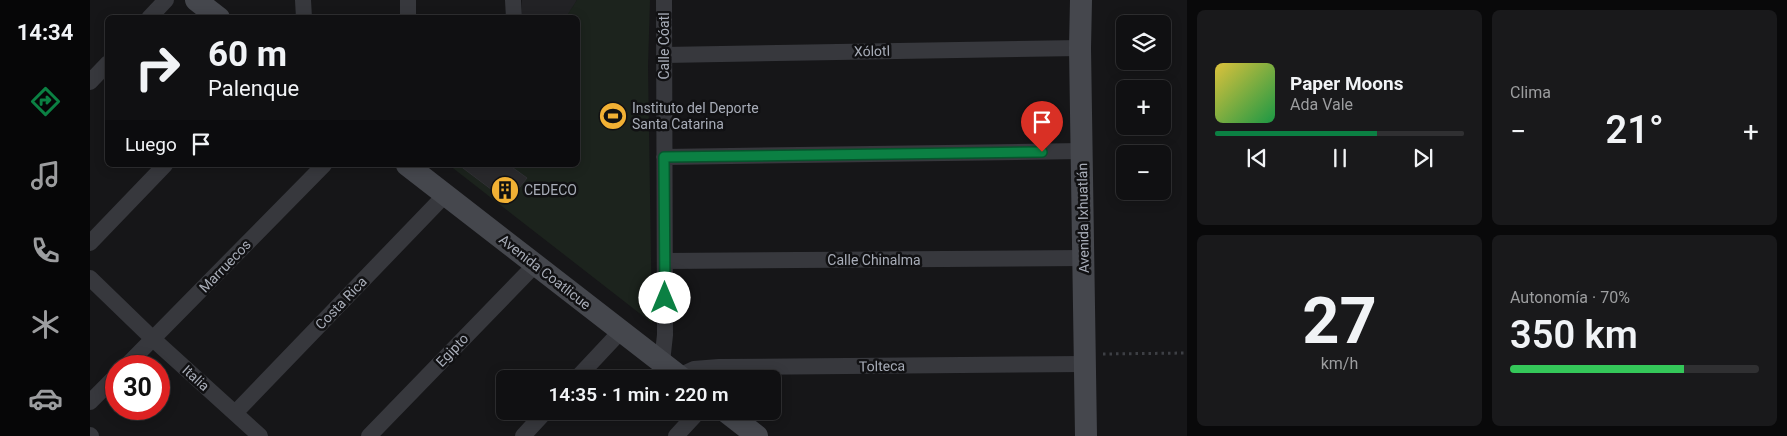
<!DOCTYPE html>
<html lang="es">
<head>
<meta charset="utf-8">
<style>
  :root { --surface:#101012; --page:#19191b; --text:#f1f3f6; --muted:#9c9d9f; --line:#303032; --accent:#0b8043 }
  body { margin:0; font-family:Roboto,sans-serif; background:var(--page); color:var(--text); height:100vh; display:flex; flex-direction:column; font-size:19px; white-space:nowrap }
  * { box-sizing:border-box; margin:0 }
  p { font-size:16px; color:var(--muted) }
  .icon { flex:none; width:28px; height:28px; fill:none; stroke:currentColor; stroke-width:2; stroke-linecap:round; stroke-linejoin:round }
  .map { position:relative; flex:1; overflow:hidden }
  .sheet { display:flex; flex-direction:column; gap:10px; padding:10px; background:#09090a; width:600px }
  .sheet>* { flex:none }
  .top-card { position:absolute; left:15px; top:15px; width:475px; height:152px; border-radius:8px; box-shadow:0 2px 12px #0003,0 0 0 1px var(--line); background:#101012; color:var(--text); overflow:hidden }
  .fabs { position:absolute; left:1026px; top:15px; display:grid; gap:10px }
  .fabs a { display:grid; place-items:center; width:55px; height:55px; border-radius:8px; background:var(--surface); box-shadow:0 2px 12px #0003,0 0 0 1px var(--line); font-size:25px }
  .speed { position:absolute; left:15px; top:355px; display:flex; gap:10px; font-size:25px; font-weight:700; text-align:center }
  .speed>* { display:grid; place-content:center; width:65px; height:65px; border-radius:50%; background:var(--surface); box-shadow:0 2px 12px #0003,0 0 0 1px var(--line); line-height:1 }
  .speed .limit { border:8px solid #d22; background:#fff; color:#111 }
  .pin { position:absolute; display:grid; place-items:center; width:42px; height:42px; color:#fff; margin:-51px -21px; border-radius:50% 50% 50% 0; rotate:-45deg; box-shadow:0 0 5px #0007 }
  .pin .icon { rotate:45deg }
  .me { position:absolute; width:55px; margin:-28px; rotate:0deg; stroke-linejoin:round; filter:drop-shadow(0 0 4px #0008) }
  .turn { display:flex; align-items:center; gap:18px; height:105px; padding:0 20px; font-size:22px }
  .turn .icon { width:65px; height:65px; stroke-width:2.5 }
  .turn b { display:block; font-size:35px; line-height:42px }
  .then { display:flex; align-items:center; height:48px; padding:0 20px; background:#0003; gap:10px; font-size:19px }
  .big { font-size:38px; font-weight:600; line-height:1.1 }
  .sheet .tile { flex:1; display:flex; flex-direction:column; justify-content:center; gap:8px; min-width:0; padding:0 18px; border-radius:8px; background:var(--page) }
  .sheet .dial { align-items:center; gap:0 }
  .dial b { font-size:65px; line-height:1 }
  .song { display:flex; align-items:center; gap:15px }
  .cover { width:60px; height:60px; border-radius:8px; background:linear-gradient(135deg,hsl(50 70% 55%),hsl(140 70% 35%)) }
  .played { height:5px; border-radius:2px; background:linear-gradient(90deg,var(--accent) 65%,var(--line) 65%) }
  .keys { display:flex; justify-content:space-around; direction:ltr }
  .heat { display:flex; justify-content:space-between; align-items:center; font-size:28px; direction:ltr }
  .charge { height:8px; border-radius:4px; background:linear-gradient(90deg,#34c759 70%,var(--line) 0) }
  .sheet .tiles { flex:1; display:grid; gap:10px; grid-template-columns:repeat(2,1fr) }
  .trip { position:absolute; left:406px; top:370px; width:285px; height:50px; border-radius:8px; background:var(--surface); box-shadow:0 2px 12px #0003,0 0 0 1px var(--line); font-weight:600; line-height:50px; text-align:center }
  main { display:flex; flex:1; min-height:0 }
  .dock { display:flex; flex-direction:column; width:90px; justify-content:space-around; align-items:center; background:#060607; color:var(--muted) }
  .dock .icon { width:35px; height:35px }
  .dock .on { color:var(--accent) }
  .dock b { font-size:22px; color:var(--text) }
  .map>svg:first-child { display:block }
  .built { fill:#222225 }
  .green { fill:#1c231d }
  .building { fill:#29292c; stroke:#303034 }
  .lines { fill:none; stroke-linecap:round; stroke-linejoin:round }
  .path { stroke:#3d3f44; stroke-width:3; stroke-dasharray:2.5 4; stroke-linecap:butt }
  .street { stroke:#37383d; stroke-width:16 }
  .secondary { stroke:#45474d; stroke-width:22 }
  .route-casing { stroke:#07532c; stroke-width:12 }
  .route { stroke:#0b8043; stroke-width:9 }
  .labels { text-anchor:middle; stroke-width:5; stroke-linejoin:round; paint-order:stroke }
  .street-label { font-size:14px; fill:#a8adb8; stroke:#111113 }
  .poi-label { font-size:14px; fill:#a8adb8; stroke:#111113; text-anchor:start }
</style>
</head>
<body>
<main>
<nav class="dock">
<b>14:34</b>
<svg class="icon on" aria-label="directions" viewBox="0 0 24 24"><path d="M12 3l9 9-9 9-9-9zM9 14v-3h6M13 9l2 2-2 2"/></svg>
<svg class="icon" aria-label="music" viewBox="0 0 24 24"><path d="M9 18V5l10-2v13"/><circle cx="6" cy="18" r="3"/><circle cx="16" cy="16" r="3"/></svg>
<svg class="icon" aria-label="phone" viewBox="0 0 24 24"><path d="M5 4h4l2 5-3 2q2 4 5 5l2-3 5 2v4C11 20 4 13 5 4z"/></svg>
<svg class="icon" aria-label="climate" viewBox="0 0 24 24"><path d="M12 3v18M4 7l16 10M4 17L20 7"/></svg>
<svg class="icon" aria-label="car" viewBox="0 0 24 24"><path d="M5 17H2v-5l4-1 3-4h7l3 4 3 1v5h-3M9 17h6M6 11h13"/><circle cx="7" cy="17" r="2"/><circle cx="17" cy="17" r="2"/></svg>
</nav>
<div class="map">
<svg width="1097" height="436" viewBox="0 0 1097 436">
  <rect width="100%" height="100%" fill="#161618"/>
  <path class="built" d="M432 0H487L476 18 432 17Z"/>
  <path class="green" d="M487 0H560L558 66 562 323 359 165H488V18L476 17Z"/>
  <path class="building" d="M369 165H419L437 178 418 202Z"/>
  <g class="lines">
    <path class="path" d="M1013 354 1097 353"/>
    <path class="street" d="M213 0 214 18
      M318 0V18
      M423 0 424 18
      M59 18 76 0
      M574 55 990 48
      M0 82 18 63
      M574 157 991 151
      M0 243 75 165
      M575 261 993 258
      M0 278 63 339 170 436
      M572 362 575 335 574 0
      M36 366 234 165
      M589 376 604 369 629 367 995 364
      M486 379 531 331
      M0 402 26 376
      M145 413 356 194
      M0 435 1 436
      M279 436 445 265
      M433 436 456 411
      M586 436 609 411"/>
    <path class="secondary" d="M106 0 129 18
      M991 0 990 48 996 436
      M317 165 593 379
      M635 411 667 436"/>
  </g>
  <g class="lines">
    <defs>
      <path id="route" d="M575 298 574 157 952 152"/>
    </defs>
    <use href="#route" class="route-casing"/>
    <use href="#route" class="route"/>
  </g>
  <defs>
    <symbol id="stadium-disc" viewBox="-11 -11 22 22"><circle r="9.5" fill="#f2b134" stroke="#111113"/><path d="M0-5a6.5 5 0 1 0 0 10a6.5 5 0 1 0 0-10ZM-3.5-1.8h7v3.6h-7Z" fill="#111"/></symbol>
    <symbol id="building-disc" viewBox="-11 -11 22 22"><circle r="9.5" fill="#f2b134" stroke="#111113"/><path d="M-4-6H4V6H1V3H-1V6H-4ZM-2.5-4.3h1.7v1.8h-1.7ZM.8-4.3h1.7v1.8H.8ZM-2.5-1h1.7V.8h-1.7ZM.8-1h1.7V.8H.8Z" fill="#111"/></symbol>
  </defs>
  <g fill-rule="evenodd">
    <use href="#stadium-disc" x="507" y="100" width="32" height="32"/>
    <use href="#building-disc" x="399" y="174" width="32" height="32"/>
  </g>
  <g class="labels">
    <g class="street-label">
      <text transform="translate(574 46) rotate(-90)" y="5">Calle Cóatl</text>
      <text transform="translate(782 51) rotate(-1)" y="5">Xólotl</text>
      <text transform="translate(993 218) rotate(-91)" y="5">Avenida Ixhuatlán</text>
      <text x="784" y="265">Calle Chinalma</text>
      <text transform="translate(135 266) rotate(-46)" y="5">Marruecos</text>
      <text transform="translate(455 272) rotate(38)" y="5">Avenida Coatlicue</text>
      <text transform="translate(251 303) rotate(-46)" y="5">Costa Rica</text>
      <text transform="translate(362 350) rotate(-46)" y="5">Egipto</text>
      <text transform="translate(792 366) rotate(-1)" y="5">Tolteca</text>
      <text transform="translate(106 378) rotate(42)" y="5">Italia</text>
    </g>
    <g class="poi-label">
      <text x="542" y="113">Instituto del Deporte<tspan x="542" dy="16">Santa Catarina</tspan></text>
      <text x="434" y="195">CEDECO</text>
    </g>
  </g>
</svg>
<div class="fabs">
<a><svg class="icon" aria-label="layers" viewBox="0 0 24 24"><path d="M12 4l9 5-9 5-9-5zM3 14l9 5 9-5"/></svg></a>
<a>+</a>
<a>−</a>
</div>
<div class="speed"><div class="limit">30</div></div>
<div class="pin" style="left:952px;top:152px;background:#d93025"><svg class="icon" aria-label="arrive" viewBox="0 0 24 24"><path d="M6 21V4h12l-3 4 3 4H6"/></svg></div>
<svg class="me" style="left:575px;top:298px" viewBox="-20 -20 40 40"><circle r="19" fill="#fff"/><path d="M0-13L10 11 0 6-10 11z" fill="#0b8043"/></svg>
<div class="trip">14:35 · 1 min · 220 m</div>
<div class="top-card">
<div class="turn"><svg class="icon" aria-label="right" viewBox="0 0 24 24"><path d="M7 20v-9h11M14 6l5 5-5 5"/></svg><div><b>60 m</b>Palenque</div></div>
<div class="then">Luego<svg class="icon" aria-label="arrive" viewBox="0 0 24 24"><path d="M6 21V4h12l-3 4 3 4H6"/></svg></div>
</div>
</div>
<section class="sheet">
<div class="tiles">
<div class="tile">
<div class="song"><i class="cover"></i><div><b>Paper Moons</b><p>Ada Vale</p></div></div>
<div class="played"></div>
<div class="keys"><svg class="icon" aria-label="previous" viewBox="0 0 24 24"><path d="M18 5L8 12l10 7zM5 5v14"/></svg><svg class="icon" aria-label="pause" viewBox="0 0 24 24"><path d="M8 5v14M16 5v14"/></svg><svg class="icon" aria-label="next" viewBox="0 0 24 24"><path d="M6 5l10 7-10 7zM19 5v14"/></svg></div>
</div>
<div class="tile"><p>Clima</p>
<div class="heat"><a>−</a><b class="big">21°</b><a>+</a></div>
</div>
<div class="tile dial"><b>27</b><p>km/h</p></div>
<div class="tile"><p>Autonomía · 70%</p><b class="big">350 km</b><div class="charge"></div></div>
</div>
</section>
</main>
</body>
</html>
